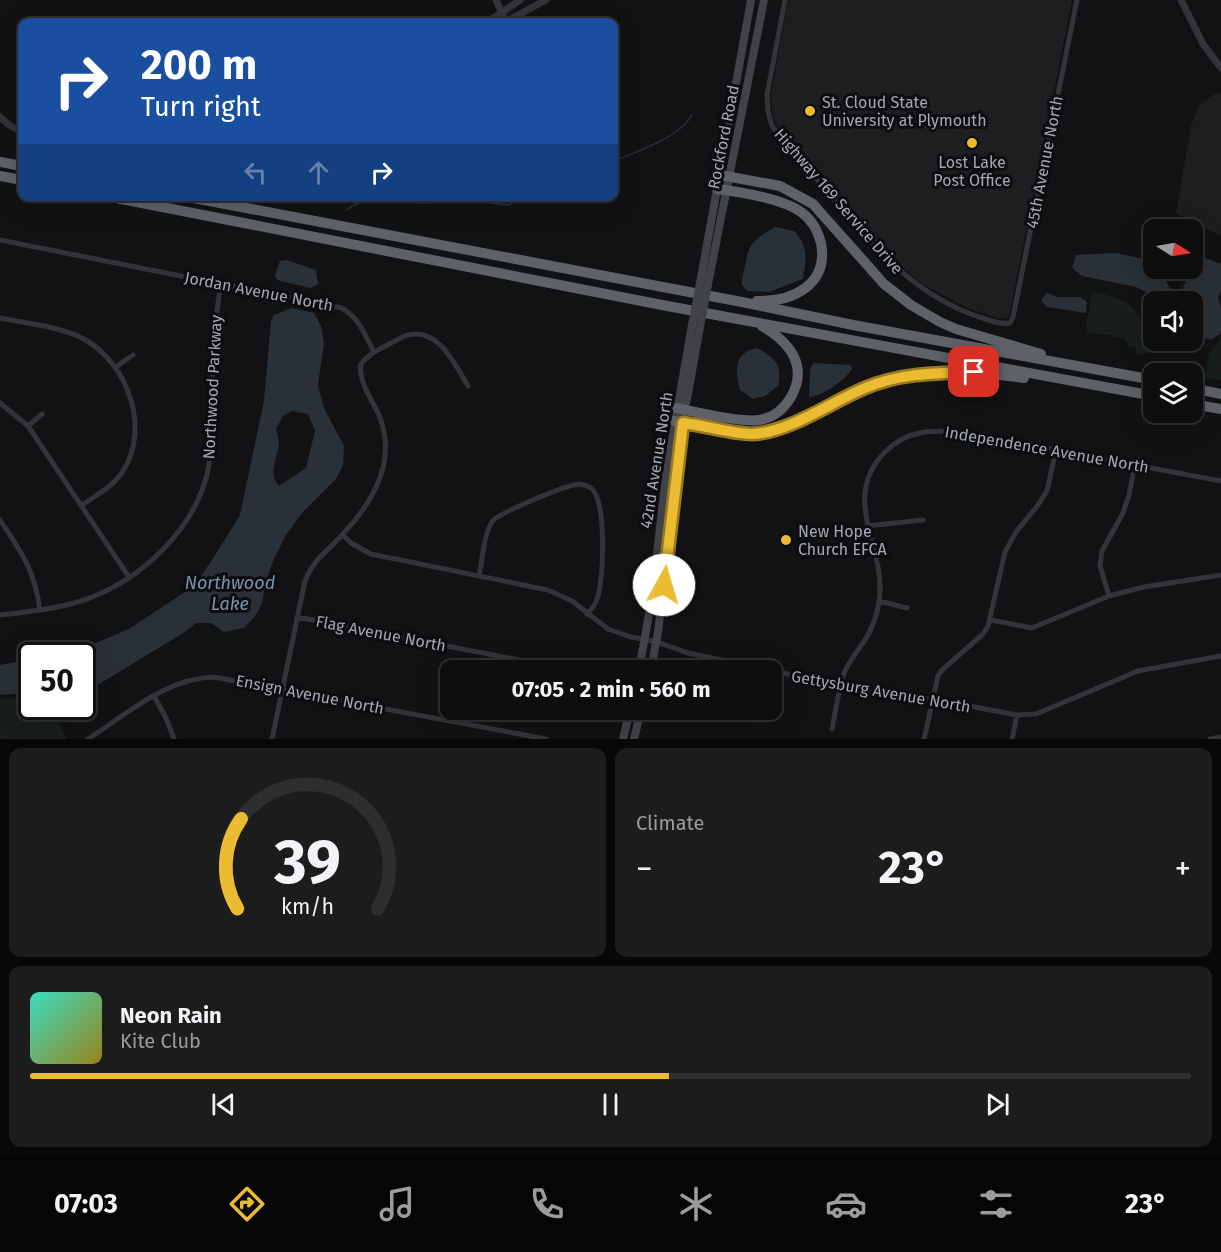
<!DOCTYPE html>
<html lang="en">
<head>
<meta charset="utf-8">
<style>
  :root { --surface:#0e0e0f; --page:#1c1c1d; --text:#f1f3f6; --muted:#9b9c9e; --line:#2e2e2f; --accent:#ebbb32 }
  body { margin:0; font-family:"Fira Sans",sans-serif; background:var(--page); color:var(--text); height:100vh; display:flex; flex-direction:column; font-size:22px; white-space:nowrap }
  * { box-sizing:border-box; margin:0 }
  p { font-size:20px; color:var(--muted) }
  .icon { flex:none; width:33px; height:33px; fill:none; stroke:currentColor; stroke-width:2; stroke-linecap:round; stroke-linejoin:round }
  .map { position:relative; height:739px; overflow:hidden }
  .side { display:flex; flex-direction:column; gap:9px; padding:9px; background:#080808; flex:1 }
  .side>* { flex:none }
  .banner { position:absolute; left:18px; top:18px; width:600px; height:183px; border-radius:12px; box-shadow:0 6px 24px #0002,0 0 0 2px var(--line); background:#1a4fa0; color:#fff; overflow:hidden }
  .needle { width:39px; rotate:101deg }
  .buttons { position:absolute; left:1143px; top:219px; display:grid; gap:12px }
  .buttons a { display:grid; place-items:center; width:60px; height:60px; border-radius:12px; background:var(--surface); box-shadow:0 6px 24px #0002,0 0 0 2px var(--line); font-size:30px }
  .speed { position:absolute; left:18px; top:642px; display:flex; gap:12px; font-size:30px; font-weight:700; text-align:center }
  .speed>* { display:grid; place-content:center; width:78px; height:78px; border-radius:50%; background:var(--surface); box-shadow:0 6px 24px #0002,0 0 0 2px var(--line); line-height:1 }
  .speed .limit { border:3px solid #111; border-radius:9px; background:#fff; color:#111 }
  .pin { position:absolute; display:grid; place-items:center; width:51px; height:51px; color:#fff; margin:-26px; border-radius:12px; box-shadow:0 3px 9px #0006 }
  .me { position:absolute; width:66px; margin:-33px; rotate:6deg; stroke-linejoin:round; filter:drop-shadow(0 0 4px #0008) }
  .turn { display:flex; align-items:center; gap:21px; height:126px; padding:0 24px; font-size:27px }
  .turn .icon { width:78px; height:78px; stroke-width:2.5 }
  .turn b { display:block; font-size:42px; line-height:51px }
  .lanes { display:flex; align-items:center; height:57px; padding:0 24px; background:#0003; justify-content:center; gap:30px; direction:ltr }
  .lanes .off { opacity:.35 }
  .big { font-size:45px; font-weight:700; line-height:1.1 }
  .side .card { flex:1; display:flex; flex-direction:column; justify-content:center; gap:9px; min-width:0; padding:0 21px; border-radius:12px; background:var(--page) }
  .side .dial { align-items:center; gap:0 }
  .dial svg { height:156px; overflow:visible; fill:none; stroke:var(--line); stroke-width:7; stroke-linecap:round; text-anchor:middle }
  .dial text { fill:var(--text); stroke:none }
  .song { display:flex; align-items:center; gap:18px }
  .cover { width:72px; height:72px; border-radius:9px; background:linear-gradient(135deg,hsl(170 70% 55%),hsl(50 70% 35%)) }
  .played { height:6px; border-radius:3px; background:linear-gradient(90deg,var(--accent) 55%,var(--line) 55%) }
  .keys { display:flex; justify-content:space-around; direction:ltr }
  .heat { display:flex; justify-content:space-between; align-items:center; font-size:33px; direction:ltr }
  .side .tiles { flex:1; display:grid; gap:9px; grid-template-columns:1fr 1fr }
  .card:last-child { grid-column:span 2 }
  .trip { position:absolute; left:440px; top:660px; width:342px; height:60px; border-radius:12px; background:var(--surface); box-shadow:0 6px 24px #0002,0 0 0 2px var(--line); font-weight:700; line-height:60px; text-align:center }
  .tabs { display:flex; height:96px; justify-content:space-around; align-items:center; background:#060606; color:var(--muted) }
  .tabs .icon { width:42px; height:42px }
  .tabs .on { color:var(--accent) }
  .tabs b { font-size:27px; color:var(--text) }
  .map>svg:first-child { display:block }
  .built { fill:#1e1e21 }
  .green { fill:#181e1a }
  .water { fill:#293037; fill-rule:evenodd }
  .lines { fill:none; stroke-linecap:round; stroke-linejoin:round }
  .stream { stroke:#293037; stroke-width:1.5 }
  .minor { stroke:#333438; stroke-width:5 }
  .tertiary { stroke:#333438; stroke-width:7 }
  .secondary { stroke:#414248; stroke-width:8 }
  .motorway { stroke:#5f6169; stroke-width:10 }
  .secondary-bridge { stroke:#414248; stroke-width:8 }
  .route-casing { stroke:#997a20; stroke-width:15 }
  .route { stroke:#ebbb32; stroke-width:10 }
  .poi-dot { fill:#ebbb32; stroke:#0d0d0f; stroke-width:2 }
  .labels { text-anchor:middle; stroke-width:6; stroke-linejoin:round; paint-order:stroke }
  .poi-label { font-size:16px; fill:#a4a8b4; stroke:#0d0d0f; text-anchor:start }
  .street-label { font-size:16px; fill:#a4a8b4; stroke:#0d0d0f }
  .water-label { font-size:18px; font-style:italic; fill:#7b93ae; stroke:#0d0d0f }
</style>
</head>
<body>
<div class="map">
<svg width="1221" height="739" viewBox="0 0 1221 739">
  <rect width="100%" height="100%" fill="#121214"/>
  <path class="built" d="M788 0H1072L1009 317 1001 319 965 307 921 283 880 247 778 128 773 117 771 95Z
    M1221 93V236L1176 213 1191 126 1199 106 1213 95Z"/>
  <path class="green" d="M1092 291C1116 298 1137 300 1143 328L1152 335 1151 352 1137 356 1135 346 1129 348 1127 342 1123 338H1116L1109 335 1087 333 1086 319 1088 317Z
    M1221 338V380L1205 378 1209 353Z
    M0 699H15L31 702 32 706 51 707 67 739H0Z"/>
  <path class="water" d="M775 227 794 231C809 247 806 258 803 279L769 292 747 291 742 285V279C750 247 744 245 775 227Z
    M1116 253 1153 261 1154 268 1159 269 1170 288 1181 292 1187 279 1185 269 1192 268 1193 258 1196 255 1221 264V290L1218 298 1221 308V333L1211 340 1193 333 1192 302 1164 301 1136 287 1082 276 1072 268 1076 255Z
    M287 260 316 270 318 284 310 288 277 280 275 275 280 261Z
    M1046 293 1058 297H1080L1087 302 1086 313 1047 307 1041 301Z
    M292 308 314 313 321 326 324 343 318 385 324 408 344 446 343 466 335 480 302 513 286 535 273 561 265 584 262 604 255 616 244 628 224 632 211 623H196L188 630 83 694 82 656 46 655 82 649 129 629 194 586 212 560 240 515 264 401 271 321 274 315ZM292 411 308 414 315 431 306 468 279 486C267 473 278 458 279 443 279 439 277 433 276 429L283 416Z
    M757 348C775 358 783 365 778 386L765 396 753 399 740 390C735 371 733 353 757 348Z
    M813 363 851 365 852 369C844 381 823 396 809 397L810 370Z
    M31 659V698L16 694 0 695V665Z"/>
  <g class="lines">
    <path class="stream" d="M614 161C637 152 680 137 692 115
      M346 210 358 203 378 200 421 203 475 201 508 205 528 196"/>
    <path class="minor" d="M785 0 767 95 768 111 772 126C788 148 808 168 825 189 871 242 910 294 979 317 989 320 999 325 1010 323L1013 317 1077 0
      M0 240 342 308C359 318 365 335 374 352
      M0 318C28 324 59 326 84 339 127 363 151 427 123 471 114 486 96 495 81 506
      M116 367 133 355
      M0 403 28 426 129 577
      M28 426 42 414
      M0 520C22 554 34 568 40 610
      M867 526 923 520
      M343 535 351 543 371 554 548 590 572 601 608 629 631 637 657 642 688 653 878 693 932 699 1017 715 1036 714 1138 671 1221 656
      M479 575C483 559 483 536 492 522 496 514 562 487 574 485 580 483 586 485 591 488 607 500 604 581 597 599 595 605 591 610 587 614
      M1109 596 1100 566 1102 551 1123 513 1129 495 1135 464
      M879 601 907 608
      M0 615C27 612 55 609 81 601 140 582 198 528 209 465 212 445 211 425 211 405 213 364 214 324 221 283
      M297 617 571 670
      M991 620 1032 628 1109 596 1144 587 1221 575
      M154 696 166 718 174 739
      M832 729C836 710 838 689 845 671 850 660 858 650 865 640 872 629 877 615 879 602 888 547 837 498 887 450 908 430 932 430 960 432L1221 481
      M88 739C127 714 166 678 214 677L546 739
      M272 739 305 581C315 557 326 553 342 535 361 515 383 485 385 456 387 442 384 428 379 415 372 400 358 381 361 364 368 354 380 349 391 343 396 341 403 336 408 335 439 327 455 365 468 386
      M924 739 938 676 942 670 983 634 988 626 1005 552 1016 532 1038 505 1047 491 1056 450
      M1012 739 1017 715
      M1210 739 1221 737"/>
    <path class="tertiary" d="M496 0 506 22
      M1181 0 1203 44 1221 68
      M488 22 520 0
      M505 22 546 0
      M0 117 9 125 22 132"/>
    <path class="secondary" d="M701 278 751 0
      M709 279 764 0
      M639 670 652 597 666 475 692 325
      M651 670 658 632 685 410 700 327
      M623 739 630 710
      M634 739 641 710"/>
    <path class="motorway" d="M0 162 22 166
      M720 175 780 186 813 204 884 284 911 305 940 322 956 329 1041 354
      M0 176 22 180
      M717 189C740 192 783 199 801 212 811 219 818 231 821 243 829 285 792 302 757 301
      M106 196 662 305 1154 396
      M183 196 742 302 853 325 1154 380
      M1192 388 1221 394
      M1192 404 1221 409
      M677 408C695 412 742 423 759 420 773 418 784 409 791 397 809 365 789 342 762 326
      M674 421 751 434 774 430 859 390 895 378 928 373 974 372 1024 378"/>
    <path class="secondary-bridge" d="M692 325 701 278
      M700 327 709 279"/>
  </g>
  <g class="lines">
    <defs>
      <path id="route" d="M664 585 683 423C703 425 733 434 751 434 789 433 831 402 865 388 900 373 937 373 974 372"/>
    </defs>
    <use href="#route" class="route-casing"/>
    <use href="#route" class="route"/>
  </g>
  <g class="poi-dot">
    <circle cx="810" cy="111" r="6"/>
    <circle cx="972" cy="143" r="6"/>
    <circle cx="786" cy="540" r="6"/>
  </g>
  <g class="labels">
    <g class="poi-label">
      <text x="822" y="108">St. Cloud State<tspan x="822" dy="18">University at Plymouth</tspan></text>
      <text x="972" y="168" text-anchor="middle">Lost Lake<tspan x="972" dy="18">Post Office</tspan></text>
      <text x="798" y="537">New Hope<tspan x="798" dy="18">Church EFCA</tspan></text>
    </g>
    <g class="street-label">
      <text transform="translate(723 137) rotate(-79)" y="6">Rockford Road</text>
      <text transform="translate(1044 162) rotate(-79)" y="6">45th Avenue North</text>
      <text transform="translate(839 201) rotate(49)" y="6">Highway 169 Service Drive</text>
      <text transform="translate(259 291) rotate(11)" y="6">Jordan Avenue North</text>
      <text transform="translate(212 387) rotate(-87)" y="6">Northwood Parkway</text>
      <text transform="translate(1047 449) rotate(10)" y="6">Independence Avenue North</text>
      <text transform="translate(656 460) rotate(-81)" y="6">42nd Avenue North</text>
      <text transform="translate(381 633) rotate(11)" y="6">Flag Avenue North</text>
      <text transform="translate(881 691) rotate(10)" y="6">Gettysburg Avenue North</text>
      <text transform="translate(310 694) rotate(11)" y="6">Ensign Avenue North</text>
    </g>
    <g class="water-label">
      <text x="230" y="589">Northwood<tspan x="230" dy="21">Lake</tspan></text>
    </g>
  </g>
</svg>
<div class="buttons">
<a><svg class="needle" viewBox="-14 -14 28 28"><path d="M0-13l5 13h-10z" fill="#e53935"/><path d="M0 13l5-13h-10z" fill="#9b9c9e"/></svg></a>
<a><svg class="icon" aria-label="sound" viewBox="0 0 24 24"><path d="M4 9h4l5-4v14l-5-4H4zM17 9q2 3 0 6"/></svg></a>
<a><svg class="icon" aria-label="layers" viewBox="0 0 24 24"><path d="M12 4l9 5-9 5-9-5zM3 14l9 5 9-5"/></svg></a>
</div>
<div class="speed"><div class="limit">50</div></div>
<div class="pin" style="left:974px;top:372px;background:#d93025"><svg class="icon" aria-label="arrive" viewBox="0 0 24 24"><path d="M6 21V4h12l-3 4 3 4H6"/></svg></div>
<svg class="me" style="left:664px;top:585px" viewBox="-20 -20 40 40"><circle r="19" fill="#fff"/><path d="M0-13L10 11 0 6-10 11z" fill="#ebbb32"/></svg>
<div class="trip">07:05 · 2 min · 560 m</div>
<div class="banner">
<div class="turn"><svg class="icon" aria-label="right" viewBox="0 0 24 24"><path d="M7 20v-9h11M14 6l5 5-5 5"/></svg><div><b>200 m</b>Turn right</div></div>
<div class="lanes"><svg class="icon off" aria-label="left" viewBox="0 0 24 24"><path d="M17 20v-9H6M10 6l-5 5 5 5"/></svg><svg class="icon off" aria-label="ahead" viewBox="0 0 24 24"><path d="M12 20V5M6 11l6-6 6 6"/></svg><svg class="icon" aria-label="right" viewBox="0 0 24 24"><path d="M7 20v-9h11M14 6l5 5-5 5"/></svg></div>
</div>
</div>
<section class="side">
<div class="tiles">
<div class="card dial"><svg viewBox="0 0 100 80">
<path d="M14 69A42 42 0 1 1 86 69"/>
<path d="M14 69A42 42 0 0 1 16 23" stroke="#ebbb32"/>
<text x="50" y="56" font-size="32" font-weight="700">39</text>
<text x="50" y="72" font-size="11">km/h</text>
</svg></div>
<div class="card"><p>Climate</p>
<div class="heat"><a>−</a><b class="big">23°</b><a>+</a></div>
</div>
<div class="card">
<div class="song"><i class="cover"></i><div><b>Neon Rain</b><p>Kite Club</p></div></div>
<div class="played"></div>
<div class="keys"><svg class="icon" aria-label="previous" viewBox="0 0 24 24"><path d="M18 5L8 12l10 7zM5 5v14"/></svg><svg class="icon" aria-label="pause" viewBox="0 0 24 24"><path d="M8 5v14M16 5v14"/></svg><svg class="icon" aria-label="next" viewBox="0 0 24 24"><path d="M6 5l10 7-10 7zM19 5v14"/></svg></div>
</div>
</div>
</section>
<nav class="tabs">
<b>07:03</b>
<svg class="icon on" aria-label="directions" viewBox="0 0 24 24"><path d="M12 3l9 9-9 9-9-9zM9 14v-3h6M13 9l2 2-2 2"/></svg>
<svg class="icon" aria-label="music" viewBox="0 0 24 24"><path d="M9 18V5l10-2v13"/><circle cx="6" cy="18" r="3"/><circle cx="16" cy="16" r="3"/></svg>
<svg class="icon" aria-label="phone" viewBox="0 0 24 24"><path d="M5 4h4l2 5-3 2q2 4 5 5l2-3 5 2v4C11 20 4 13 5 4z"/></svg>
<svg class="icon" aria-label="climate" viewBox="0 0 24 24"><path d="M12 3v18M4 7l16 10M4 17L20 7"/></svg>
<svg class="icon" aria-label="car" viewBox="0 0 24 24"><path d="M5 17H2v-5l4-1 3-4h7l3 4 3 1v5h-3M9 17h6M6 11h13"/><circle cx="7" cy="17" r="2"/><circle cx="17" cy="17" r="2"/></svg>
<svg class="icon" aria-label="filters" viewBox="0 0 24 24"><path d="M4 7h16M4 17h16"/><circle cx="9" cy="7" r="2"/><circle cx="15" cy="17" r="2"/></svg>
<b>23°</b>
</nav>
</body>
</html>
